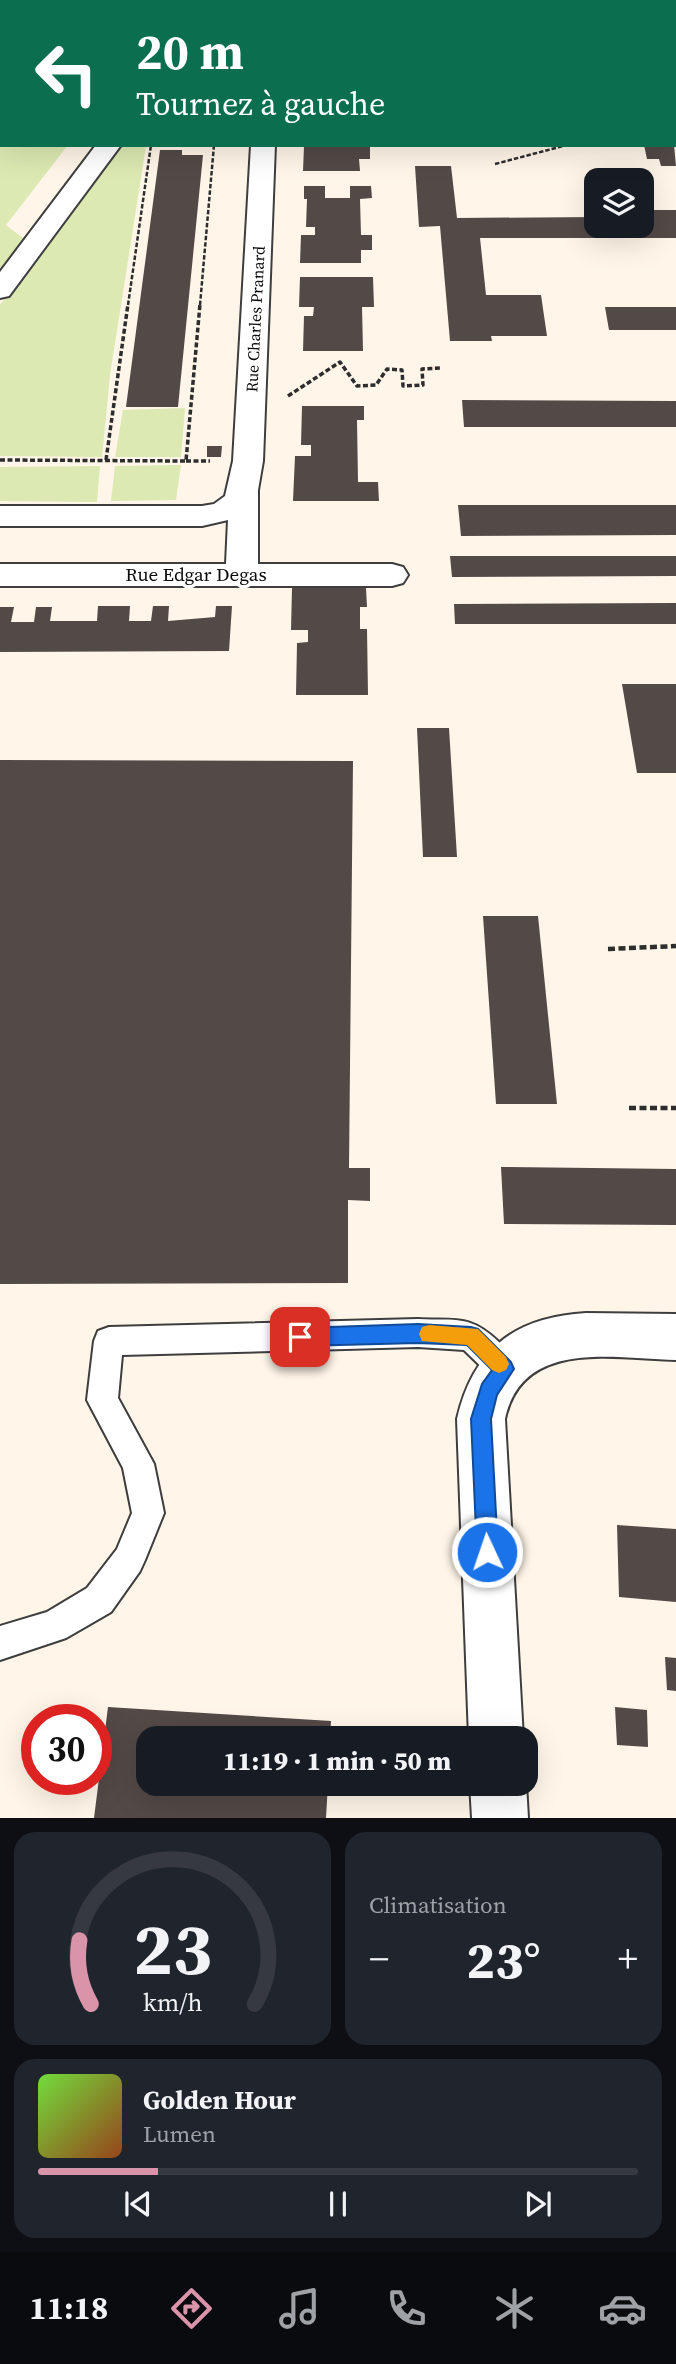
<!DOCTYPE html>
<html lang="fr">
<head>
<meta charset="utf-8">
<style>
  :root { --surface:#171b24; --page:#20242c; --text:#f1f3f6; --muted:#9ea1a6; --line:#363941; --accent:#da94aa }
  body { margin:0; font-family:"Source Serif 4",serif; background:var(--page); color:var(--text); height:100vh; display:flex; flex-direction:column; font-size:26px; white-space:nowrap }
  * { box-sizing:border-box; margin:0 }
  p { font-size:23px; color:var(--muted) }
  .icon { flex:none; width:38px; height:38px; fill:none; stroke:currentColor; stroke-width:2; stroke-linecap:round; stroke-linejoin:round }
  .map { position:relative; height:1818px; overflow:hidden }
  .drawer { display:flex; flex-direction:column; gap:14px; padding:14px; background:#0d0f14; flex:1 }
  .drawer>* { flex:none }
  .top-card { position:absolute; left:0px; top:0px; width:677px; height:147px; box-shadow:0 7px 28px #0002; background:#0b6e4f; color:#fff; overflow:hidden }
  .controls { position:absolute; left:584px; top:168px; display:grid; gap:14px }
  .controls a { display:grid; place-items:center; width:70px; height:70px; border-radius:14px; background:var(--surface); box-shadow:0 7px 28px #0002; font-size:35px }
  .speed { position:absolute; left:21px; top:1704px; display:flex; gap:14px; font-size:35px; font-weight:700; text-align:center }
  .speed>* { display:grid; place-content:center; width:91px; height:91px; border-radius:50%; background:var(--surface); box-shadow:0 7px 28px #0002; line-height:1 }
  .speed .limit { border:10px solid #d22; background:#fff; color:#111 }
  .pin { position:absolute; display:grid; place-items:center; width:60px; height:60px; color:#fff; margin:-30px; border-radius:14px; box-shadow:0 4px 10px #0006 }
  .me { position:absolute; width:77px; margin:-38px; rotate:357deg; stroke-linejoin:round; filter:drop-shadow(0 0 5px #0008) }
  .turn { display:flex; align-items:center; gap:24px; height:147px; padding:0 21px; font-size:32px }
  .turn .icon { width:91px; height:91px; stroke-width:2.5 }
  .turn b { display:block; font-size:49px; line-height:60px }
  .big { font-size:52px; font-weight:800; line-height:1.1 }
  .drawer .card { flex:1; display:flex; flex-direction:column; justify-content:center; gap:10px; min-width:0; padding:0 24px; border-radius:21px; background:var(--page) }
  .drawer .dial { align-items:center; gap:0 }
  .dial svg { height:182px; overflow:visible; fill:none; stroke:var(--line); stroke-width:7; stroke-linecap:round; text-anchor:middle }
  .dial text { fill:var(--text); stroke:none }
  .song { display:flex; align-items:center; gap:21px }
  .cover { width:84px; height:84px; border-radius:10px; background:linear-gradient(135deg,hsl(100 70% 55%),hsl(20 70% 35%)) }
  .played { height:7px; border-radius:4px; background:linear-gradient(90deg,var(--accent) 20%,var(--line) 20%) }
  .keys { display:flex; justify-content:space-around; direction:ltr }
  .heat { display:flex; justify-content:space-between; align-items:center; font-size:38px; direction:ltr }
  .drawer .tiles { flex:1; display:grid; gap:14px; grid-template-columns:1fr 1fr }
  .card:last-child { grid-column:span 2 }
  .trip { position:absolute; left:136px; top:1726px; width:402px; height:70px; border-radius:21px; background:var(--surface); box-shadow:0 7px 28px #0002; font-weight:800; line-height:70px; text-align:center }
  .tabs { display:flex; height:112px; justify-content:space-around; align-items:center; background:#090b0e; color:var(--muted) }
  .tabs .icon { width:49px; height:49px }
  .tabs .current { color:var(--accent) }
  .tabs b { font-size:32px; color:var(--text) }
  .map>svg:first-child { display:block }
  .green { fill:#dce9b2 }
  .building { fill:#534947 }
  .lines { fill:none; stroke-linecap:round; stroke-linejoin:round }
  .service-casing { stroke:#3e3e3e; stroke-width:4 }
  .minor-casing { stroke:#3e3e3e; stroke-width:4 }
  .path-far2 { stroke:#2d2d2d; stroke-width:2.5; stroke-dasharray:4.5 2; stroke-linecap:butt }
  .path-far1 { stroke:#2d2d2d; stroke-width:3.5; stroke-dasharray:5 2.5; stroke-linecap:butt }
  .path { stroke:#2d2d2d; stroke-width:4.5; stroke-dasharray:7 3.5; stroke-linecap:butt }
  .service { fill:#fff; fill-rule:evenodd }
  .minor { fill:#fff; fill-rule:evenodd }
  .route { fill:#1a73e8; stroke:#114b97; stroke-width:2 }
  .slow { fill:#f59e0b }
  .labels { text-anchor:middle; stroke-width:7; stroke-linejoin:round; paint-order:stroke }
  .far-street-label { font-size:16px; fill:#0b0b0b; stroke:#fff }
  .street-label { font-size:19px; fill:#0b0b0b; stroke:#fff }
</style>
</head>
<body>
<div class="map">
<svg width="676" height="1818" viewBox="0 0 676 1818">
  <rect width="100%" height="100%" fill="#fff5e8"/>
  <path class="green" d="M0 111 2 145H68L6 225 24 239 0 277Z
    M146 146 110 375 102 457 0 456V305L117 147Z
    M185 408 181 457H115L123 410Z
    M181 465 176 500 111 501 115 466Z
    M100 466 97 502 0 501V467Z"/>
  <path class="building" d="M359 145 370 146V159H359L360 171H303L304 146Z
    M644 145H674L676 166H661L659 159H647Z
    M160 150H182V155H203L178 407H126Z
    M415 166H451L457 218 597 217V226H642V210H676V238H480L486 295H541L547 336H491L492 341H450L440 226 419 227Z
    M304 186H325V198H350V186H371L372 198 360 199 361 235H372V250H361V263H300L301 235H315V227H306L307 199H304Z
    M300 277H373L374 307H362L363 351H303L304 316H313L314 307H299Z
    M605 307H676V330H609Z
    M462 400 676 401V427H464Z
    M302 406H364V420H357L358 482H378L379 501H293L295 456H311V445H301Z
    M207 446H222L221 457H207Z
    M458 505H676V535L461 536Z
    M450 556H676V576L452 577Z
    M292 588H366L367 607H360V629H367L368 695H296L297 643 308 642V630H291Z
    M676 603V624H455L454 604Z
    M98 606H130L129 621H151L153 606H169L168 621 215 617 216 606H232L229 651 0 652V607H14L11 622H34L36 607H52L50 621H97Z
    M622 684H676V773H637Z
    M417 728H449L457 857H423Z
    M0 760 353 761 349 1168H370V1201L348 1200V1283L0 1284Z
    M483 916H538L557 1104H496Z
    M501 1167 676 1169V1225L504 1224Z
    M617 1525 676 1529V1602L619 1597Z
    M665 1657 676 1658V1691L667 1690Z
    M108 1707 331 1721 330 1738H149V1783H328L326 1818H94Z
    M615 1707 647 1710 648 1747 617 1745Z"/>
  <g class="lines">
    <defs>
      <path id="service" d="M418 1319C457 1321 470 1314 500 1343 508 1352 515 1358 520 1369L516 1379 505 1384 494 1379 464 1350 418 1347 122 1355 118 1398 154 1464 164 1513 145 1560 140 1571 111 1612 66 1638 0 1660V1626L47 1612 87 1588 117 1549 132 1513 123 1468 87 1400 94 1341 98 1331 109 1327Z"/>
      <path id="minor" d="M0 96H2V110H0Z
        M96 145H121L9 296 0 298V272Z
        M251 145H275L263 461 258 490V564H392L403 567 408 575 403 583 392 586H0V564H226L228 520 202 526H0V506H202L214 504 225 496 233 461Z
        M586 1313 676 1314V1360C615 1359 522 1338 505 1419L523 1738H469L457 1419C473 1349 515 1317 586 1313Z
        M470 1783H526L528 1818H472Z"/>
    </defs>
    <use href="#service" class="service-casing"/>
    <use href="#minor" class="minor-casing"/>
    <path class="path-far2" d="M495 164 567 145
      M128 305 151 145
      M200 305 214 145"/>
    <path class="path-far1" d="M288 396 340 362 357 386 376 385 387 369 402 370 403 386 423 385 422 369 441 368
      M0 460 186 461 200 304
      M106 460 128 304
      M186 461H210"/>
    <path class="path" d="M608 949 676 946
      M629 1108H676"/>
    <use href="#service" class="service"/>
    <use href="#minor" class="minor"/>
  </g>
  <path class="route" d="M418 1324 471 1327 478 1329 511 1362 514 1369 497 1395 491 1419 498 1552 495 1559 487 1562 480 1559 477 1552 471 1419 482 1384 492 1370 467 1345 418 1343 300 1346 293 1344 290 1337 293 1330 300 1328Z"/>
  <path class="slow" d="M429 1325 478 1329 506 1357 509 1364 506 1370 499 1373 492 1370 467 1345 422 1341 419 1334 422 1327Z"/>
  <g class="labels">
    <g class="far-street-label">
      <text transform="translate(255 319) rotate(-87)" y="6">Rue Charles Pranard</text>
    </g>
    <g class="street-label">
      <text x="196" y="581">Rue Edgar Degas</text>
    </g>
  </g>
</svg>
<div class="controls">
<a><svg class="icon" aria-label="layers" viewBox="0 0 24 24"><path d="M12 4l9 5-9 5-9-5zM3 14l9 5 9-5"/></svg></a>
</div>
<div class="speed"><div class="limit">30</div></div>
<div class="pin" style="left:300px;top:1337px;background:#d93025"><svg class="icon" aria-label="arrive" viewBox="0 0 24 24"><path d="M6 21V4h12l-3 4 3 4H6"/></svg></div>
<svg class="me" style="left:487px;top:1552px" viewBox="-20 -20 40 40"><circle r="17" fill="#1a73e8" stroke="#fff" stroke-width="3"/><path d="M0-11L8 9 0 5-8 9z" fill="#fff"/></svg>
<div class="trip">11:19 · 1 min · 50 m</div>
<div class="top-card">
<div class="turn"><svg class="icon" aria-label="left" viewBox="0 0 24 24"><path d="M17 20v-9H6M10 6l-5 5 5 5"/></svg><div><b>20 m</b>Tournez à gauche</div></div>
</div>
</div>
<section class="drawer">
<div class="tiles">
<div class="card dial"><svg viewBox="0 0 100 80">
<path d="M14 69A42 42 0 1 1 86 69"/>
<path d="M14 69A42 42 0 0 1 9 41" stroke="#da94aa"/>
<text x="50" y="56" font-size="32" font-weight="700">23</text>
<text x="50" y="72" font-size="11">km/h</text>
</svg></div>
<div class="card"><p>Climatisation</p>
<div class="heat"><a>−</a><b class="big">23°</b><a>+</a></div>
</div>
<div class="card">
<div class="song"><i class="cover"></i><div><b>Golden Hour</b><p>Lumen</p></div></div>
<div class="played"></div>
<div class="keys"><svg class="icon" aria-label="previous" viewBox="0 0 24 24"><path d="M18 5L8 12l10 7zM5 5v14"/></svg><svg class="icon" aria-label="pause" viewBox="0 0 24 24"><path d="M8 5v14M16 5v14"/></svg><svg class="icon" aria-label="next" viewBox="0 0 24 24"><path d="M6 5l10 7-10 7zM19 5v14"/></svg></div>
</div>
</div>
</section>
<nav class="tabs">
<b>11:18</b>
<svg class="icon current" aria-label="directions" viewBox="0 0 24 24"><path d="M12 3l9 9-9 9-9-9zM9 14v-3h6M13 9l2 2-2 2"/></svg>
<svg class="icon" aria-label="music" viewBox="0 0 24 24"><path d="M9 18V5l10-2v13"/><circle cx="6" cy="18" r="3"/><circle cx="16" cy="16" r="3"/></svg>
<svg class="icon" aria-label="phone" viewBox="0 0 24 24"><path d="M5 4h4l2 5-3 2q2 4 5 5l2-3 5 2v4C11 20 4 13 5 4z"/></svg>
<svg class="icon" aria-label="climate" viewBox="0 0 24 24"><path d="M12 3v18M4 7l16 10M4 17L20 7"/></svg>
<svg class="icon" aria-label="car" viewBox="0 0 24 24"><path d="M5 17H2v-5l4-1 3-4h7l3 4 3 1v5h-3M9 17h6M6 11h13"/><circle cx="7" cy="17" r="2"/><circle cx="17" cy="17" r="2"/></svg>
</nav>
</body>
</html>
